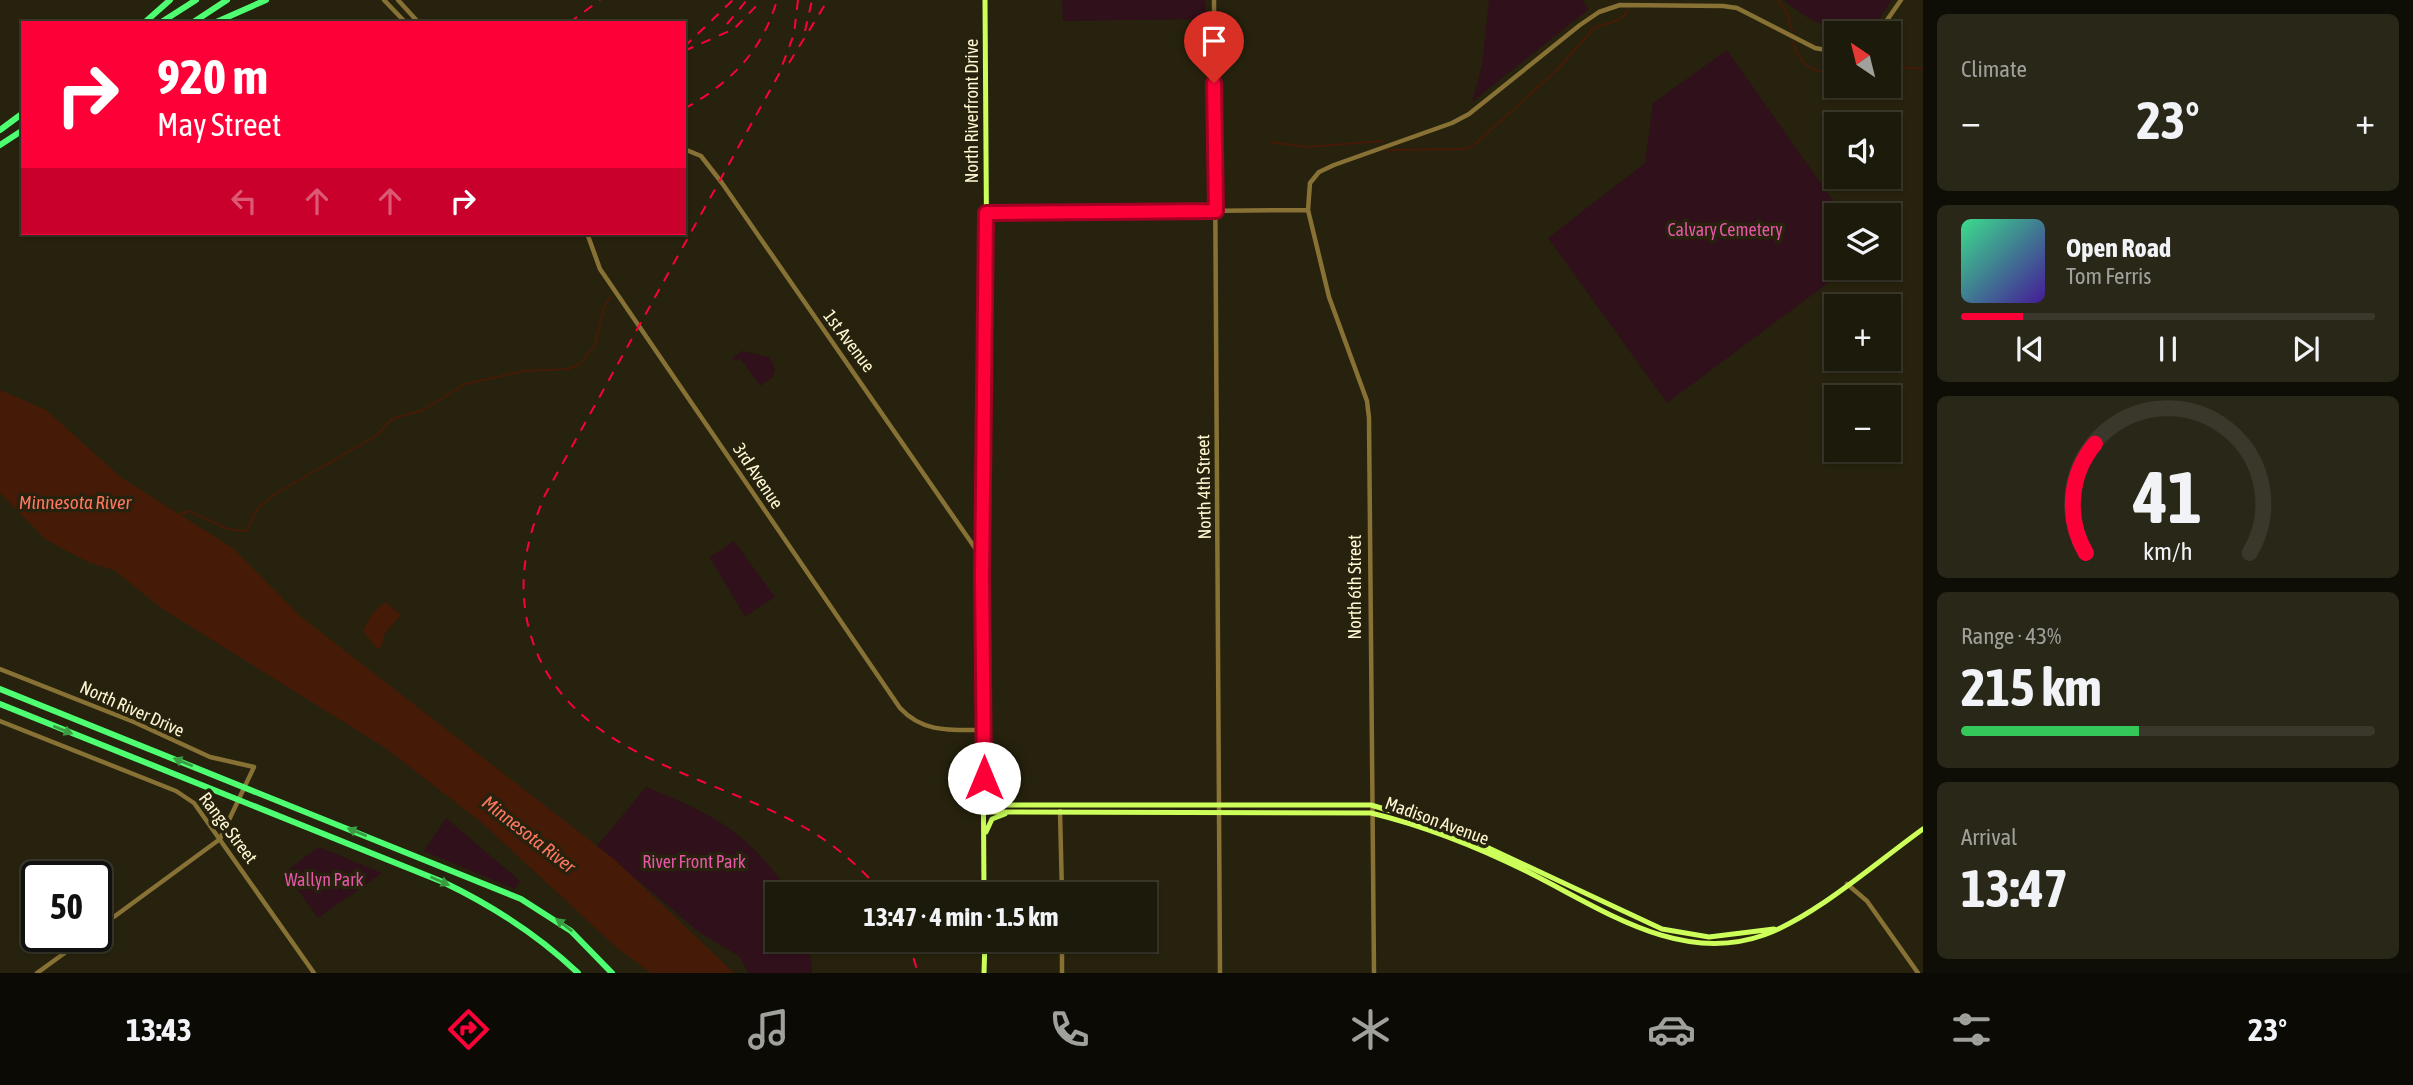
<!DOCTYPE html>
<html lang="en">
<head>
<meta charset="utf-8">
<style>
  :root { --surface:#1c1a0a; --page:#292718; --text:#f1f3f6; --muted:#a0a19c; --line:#3a382b; --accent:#fd0037 }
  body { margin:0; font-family:"Asap Condensed",sans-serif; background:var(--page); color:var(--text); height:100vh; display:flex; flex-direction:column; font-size:26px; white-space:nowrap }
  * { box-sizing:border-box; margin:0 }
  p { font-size:23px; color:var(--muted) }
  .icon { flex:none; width:38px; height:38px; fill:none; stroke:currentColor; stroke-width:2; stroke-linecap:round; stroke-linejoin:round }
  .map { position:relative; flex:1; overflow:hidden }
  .sheet { display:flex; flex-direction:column; gap:14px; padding:14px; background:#0f0e06; width:490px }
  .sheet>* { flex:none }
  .hud { position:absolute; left:21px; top:21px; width:665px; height:214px; border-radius:0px; box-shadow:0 2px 5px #0004,0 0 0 2px var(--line); background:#fd0037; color:#fff; overflow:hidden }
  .needle { width:46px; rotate:325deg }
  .tools { position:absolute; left:1824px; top:21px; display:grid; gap:14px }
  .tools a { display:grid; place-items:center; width:77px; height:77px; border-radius:0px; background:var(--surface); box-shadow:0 2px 5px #0004,0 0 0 2px var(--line); font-size:35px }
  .speed { position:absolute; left:21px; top:861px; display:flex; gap:14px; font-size:35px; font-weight:700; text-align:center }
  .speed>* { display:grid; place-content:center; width:91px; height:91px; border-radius:50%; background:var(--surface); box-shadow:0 2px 5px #0004,0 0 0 2px var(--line); line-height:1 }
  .speed .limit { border:4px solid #111; border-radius:10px; background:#fff; color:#111 }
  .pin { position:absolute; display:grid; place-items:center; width:60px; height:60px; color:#fff; margin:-72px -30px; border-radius:50% 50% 50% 0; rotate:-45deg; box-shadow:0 0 7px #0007 }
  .pin .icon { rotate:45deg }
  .me { position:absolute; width:77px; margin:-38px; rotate:0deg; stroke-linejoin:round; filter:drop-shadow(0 0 5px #0008) }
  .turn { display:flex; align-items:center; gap:24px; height:147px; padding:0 21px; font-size:32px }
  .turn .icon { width:91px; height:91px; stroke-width:2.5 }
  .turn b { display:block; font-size:49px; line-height:60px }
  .lanes { display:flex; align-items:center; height:66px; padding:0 21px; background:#0003; justify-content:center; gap:35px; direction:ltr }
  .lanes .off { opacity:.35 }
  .big { font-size:52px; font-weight:700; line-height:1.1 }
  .sheet .tile { flex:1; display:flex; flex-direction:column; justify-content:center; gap:10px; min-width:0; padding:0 24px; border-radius:10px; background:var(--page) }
  .sheet .dial { align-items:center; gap:0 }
  .dial svg { height:182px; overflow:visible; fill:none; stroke:var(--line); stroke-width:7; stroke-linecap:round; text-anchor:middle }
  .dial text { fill:var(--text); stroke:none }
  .song { display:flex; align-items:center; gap:21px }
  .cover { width:84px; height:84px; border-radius:10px; background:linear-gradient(135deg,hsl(150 70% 55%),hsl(260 70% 35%)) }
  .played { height:7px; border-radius:4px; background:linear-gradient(90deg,var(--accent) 15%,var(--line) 15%) }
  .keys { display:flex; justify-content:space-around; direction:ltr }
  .heat { display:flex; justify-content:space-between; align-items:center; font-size:38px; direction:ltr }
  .charge { height:10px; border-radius:5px; background:linear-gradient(90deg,#34c759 43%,var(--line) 0) }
  .trip { position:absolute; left:765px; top:882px; width:392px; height:70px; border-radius:0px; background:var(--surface); box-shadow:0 2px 5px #0004,0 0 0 2px var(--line); font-weight:700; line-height:70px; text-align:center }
  .dock { display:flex; height:112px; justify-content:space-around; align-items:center; background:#0b0a04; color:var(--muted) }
  .dock .icon { width:49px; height:49px }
  .dock .active { color:var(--accent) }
  .dock b { font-size:32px; color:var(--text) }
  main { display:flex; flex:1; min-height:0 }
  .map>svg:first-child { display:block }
  .green { fill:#30101b }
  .water { fill:#451b07 }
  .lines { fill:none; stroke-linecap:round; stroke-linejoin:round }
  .stream { stroke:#451b07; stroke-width:2 }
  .minor { stroke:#887135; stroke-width:4.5 }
  .major { stroke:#ccff59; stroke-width:5 }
  .highway { stroke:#4dff71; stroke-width:6 }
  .rail { stroke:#fd0037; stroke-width:2; stroke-dasharray:10 9; stroke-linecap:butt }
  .oneway { fill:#3b9c44 }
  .route-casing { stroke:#a40024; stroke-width:18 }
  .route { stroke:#fd0037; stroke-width:12 }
  .labels { text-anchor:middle; stroke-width:7; stroke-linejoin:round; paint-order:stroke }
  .street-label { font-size:18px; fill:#fff6d2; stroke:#26220d }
  .park-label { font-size:18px; fill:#e756a8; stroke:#26220d }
  .water-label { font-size:19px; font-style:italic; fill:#ff7760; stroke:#26220d }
</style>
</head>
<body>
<main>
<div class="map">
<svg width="1923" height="973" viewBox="0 0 1923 973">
  <rect width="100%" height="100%" fill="#26220d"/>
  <path class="green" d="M1062 0H1205L1206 19 1063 21Z
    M1489 0H1582L1589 9 1472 102 1482 65Z
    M1784 0H1892L1870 31 1851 33 1847 27C1821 28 1804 17 1784 0Z
    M1727 50 1843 215H1836V268H1848L1667 403 1548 238 1645 163 1653 103Z
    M742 351 769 357 775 369 773 377 760 386 741 359 736 361 732 358Z
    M734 541 775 597 745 617 710 557Z
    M646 787C713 814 749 832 790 894H777V940H809L812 973H748L740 957 699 932 597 846Z
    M446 818 520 881 515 889 424 851Z
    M319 847 382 873 318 918 285 872Z"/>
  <path class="water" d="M0 390 46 410 122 478 234 549 300 616 615 860 734 973H651L616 947 481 822 384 747 161 608 114 570 90 563 46 540 0 493Z
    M385 602 401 615 385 633 381 647 377 649 363 631 372 614Z"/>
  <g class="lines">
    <path class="stream" d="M1778 0 1788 14 1792 31
      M1793 42C1800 66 1812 73 1836 73
      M1888 66 1923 69
      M1270 142 1306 147 1383 141
      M1387 150 1463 149 1473 146 1558 69 1595 27 1619 20 1629 10
      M178 515 189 511 228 529 246 531 258 508 275 494 376 436 392 419 423 410 465 384 523 371 568 369 580 364 595 345 604 307 610 297"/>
    <path class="minor" d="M384 0 406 23
      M398 0 419 23
      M1214 0 1220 973
      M1878 33 1901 0
      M684 149 701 156 722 183 982 558
      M986 213 1308 210
      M587 233 600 269 900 708C923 733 951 730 983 730
      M0 669 134 722 210 757 254 767 220 839 96 930
      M0 721 176 791 194 803 314 973
      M1060 811 1062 894
      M1847 884 1867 901 1918 973
      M1062 940V973
      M37 973 88 936
      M1374 973 1369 418 1367 401 1329 297 1308 210 1310 183 1319 172 1334 165 1452 123 1469 114 1580 25 1599 12 1620 5 1723 6 1737 8 1815 48 1836 52"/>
    <path class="major" d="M984 805H1371L1411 817 1478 843 1662 929 1709 937 1774 929
      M984 812 1371 813C1425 826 1480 848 1530 873 1602 909 1680 965 1764 935 1816 916 1877 862 1923 829
      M986 832 992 819 1005 814
      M984 894 982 576 987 302 985 0
      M984 973 985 940"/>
    <path class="highway" d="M144 23 170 0
      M160 23 196 0
      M192 23 227 0
      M214 23 266 0
      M0 130 23 113
      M0 145 23 130
      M0 689 521 899 571 931 612 973
      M0 704 443 882C493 906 537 934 578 973"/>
    <path class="rail" d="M798 0 794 34 779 74 545 495C526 539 517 582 529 629 561 754 705 772 802 826 833 843 861 867 883 894
      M569 23 600 0
      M727 24 747 0
      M805 31 812 0
      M684 47 733 0
      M684 51 734 29 762 0
      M789 63 826 3
      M684 109C730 83 762 52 777 0
      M908 940 918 973"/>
  </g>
  <defs><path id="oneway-solid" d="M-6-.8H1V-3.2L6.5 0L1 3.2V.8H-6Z" transform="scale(1.75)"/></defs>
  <g class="oneway">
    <use href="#oneway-solid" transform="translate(63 730) rotate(22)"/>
    <use href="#oneway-solid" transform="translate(183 762) rotate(-158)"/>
    <use href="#oneway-solid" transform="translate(357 832) rotate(-158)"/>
    <use href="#oneway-solid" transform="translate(440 881) rotate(24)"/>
    <use href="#oneway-solid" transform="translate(564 925) rotate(-142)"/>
  </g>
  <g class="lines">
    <defs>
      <path id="route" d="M984 778 982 576 986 213 1216 211 1214 83"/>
    </defs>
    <use href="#route" class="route-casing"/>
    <use href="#route" class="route"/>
  </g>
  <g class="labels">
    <g class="street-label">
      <text transform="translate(972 111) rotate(-90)" y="6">North Riverfront Drive</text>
      <text transform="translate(849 341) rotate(53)" y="6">1st Avenue</text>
      <text transform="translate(758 476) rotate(56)" y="6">3rd Avenue</text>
      <text transform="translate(1204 487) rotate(-91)" y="6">North 4th Street</text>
      <text transform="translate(1355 587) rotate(-90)" y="6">North 6th Street</text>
      <text transform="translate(132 709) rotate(24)" y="6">North River Drive</text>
      <text transform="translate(1437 821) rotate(20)" y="6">Madison Avenue</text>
      <text transform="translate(228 828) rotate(53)" y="6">Range Street</text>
    </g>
    <g class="park-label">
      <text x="1725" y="236">Calvary Cemetery</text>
      <text x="694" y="868">River Front Park</text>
      <text x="324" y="886">Wallyn Park</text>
    </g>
    <g class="water-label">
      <text x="75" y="509">Minnesota River</text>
      <text transform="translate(529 834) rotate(38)" y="7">Minnesota River</text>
    </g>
  </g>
</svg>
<div class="tools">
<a><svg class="needle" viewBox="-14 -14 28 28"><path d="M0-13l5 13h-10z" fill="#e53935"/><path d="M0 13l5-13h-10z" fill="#a0a19c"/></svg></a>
<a><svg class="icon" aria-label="sound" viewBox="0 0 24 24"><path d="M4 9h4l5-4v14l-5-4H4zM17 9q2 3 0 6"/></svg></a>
<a><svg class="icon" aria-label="layers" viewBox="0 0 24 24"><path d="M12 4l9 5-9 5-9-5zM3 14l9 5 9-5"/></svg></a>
<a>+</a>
<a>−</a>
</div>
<div class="speed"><div class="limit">50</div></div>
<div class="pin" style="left:1214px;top:83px;background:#d93025"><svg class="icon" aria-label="arrive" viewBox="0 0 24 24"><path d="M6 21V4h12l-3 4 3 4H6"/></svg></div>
<svg class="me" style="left:984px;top:778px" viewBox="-20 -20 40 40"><circle r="19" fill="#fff"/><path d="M0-13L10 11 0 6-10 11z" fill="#fd0037"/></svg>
<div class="trip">13:47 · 4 min · 1.5 km</div>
<div class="hud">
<div class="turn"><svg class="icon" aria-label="right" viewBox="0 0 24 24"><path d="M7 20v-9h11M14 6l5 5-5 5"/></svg><div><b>920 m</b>May Street</div></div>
<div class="lanes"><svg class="icon off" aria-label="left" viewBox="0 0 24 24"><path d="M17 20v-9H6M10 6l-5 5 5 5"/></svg><svg class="icon off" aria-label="ahead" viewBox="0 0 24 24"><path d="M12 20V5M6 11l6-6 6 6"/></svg><svg class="icon off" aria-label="ahead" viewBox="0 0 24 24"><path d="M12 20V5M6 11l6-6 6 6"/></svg><svg class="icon" aria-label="right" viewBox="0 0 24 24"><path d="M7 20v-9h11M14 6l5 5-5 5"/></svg></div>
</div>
</div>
<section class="sheet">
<div class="tile"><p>Climate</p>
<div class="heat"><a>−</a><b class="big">23°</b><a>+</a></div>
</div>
<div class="tile">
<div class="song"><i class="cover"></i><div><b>Open Road</b><p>Tom Ferris</p></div></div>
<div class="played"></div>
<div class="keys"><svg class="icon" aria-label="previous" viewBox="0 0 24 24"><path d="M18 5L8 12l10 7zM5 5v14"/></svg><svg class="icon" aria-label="pause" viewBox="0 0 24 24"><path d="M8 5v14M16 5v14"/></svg><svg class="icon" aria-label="next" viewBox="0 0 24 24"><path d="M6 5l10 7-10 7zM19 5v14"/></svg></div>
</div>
<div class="tile dial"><svg viewBox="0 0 100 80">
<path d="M14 69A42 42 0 1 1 86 69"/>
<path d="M14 69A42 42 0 0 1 18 21" stroke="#fd0037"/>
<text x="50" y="56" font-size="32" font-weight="700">41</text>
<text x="50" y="72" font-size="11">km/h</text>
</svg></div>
<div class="tile"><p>Range · 43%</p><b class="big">215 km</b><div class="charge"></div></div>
<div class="tile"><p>Arrival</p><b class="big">13:47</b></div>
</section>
</main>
<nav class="dock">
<b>13:43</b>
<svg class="icon active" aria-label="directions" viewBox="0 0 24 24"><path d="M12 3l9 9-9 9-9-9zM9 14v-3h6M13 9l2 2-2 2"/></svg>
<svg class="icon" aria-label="music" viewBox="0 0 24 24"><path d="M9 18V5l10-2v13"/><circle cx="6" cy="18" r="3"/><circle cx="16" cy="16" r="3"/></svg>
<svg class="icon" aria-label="phone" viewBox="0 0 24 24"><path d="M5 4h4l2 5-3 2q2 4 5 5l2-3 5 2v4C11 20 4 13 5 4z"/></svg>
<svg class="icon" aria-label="climate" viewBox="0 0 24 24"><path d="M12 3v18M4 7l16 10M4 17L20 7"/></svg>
<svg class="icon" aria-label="car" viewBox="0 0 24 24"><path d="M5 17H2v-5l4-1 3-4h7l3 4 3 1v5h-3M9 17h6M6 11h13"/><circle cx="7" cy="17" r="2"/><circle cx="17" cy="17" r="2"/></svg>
<svg class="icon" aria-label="filters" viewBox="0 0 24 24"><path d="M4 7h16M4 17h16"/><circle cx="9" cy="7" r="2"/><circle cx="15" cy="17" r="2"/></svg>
<b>23°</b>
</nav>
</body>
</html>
